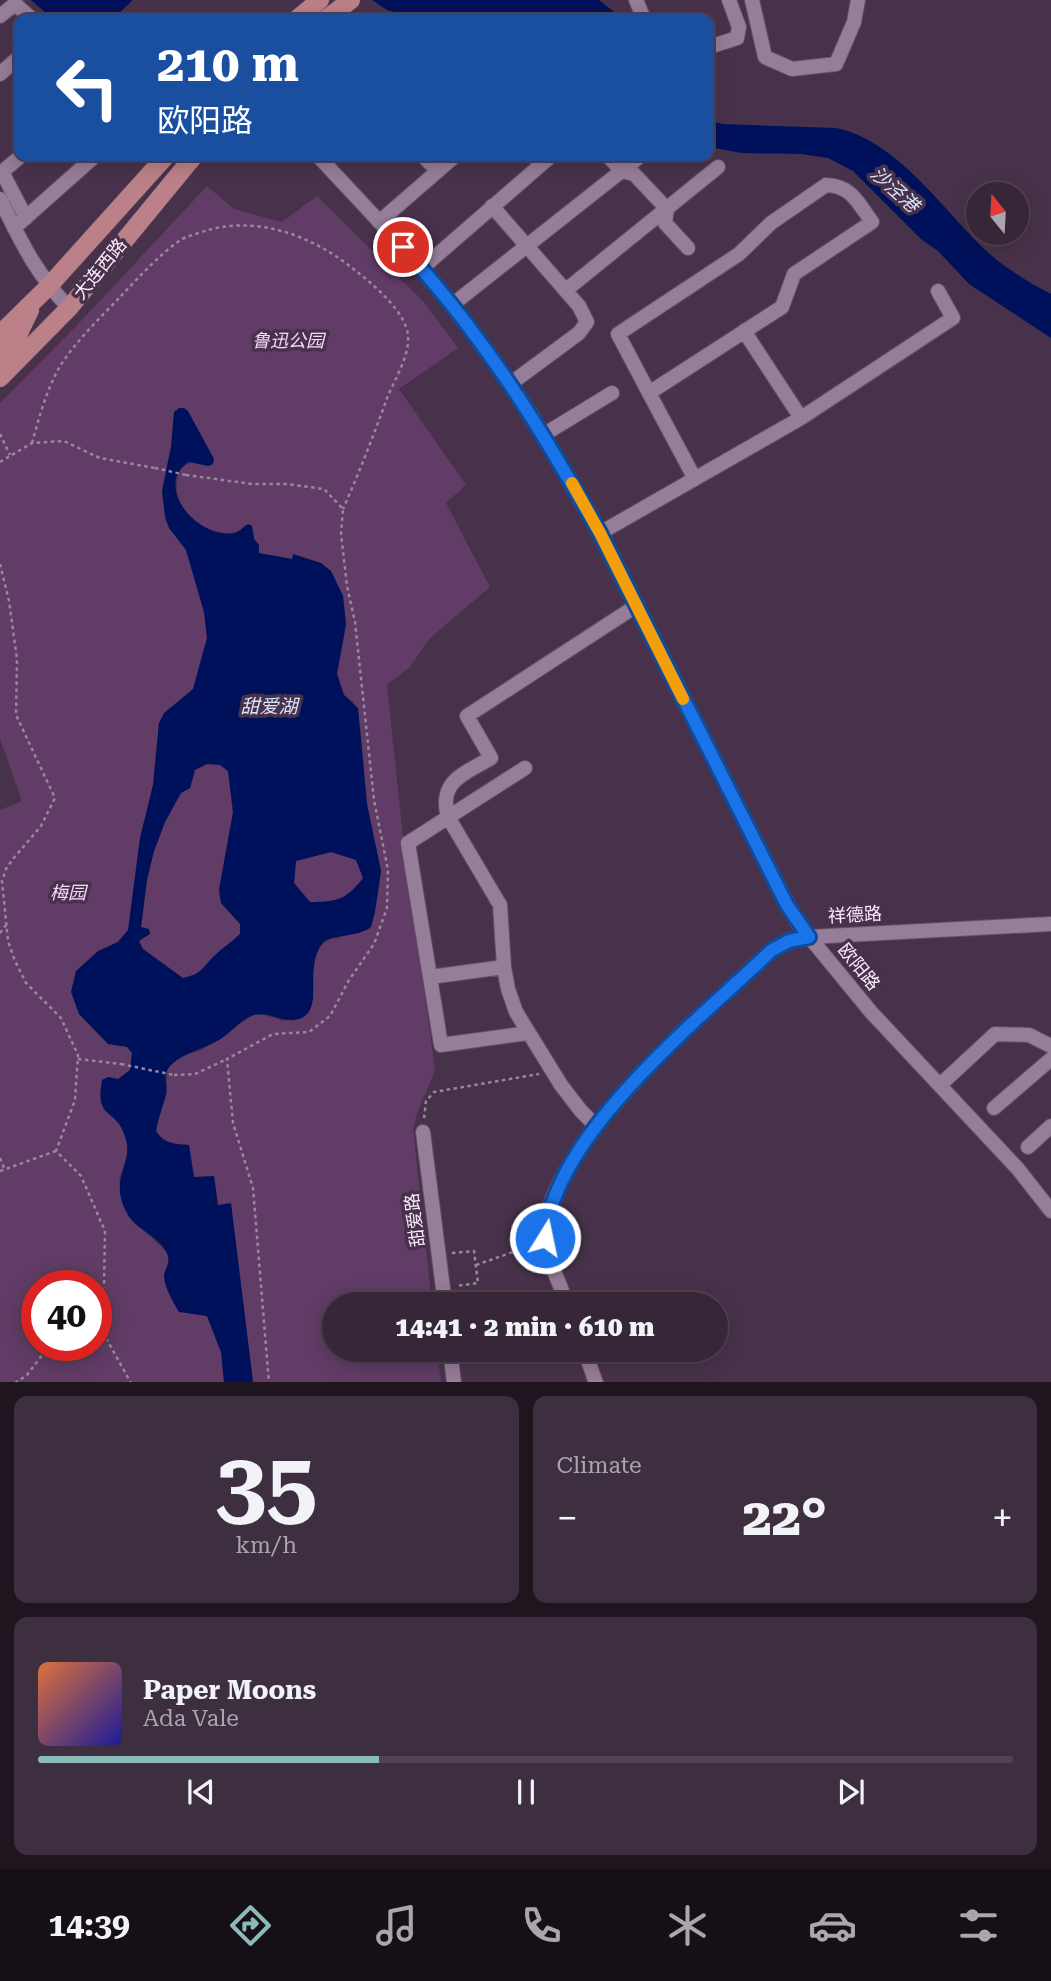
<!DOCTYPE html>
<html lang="en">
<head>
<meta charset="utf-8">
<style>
  :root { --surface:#362638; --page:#3d2e40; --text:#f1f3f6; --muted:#aaa5ae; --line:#504353; --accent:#8bbbb9 }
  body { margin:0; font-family:"Roboto Serif","Noto Sans SC",serif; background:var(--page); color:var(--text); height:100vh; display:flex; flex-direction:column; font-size:26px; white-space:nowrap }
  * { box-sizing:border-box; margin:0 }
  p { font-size:23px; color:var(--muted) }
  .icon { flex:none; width:38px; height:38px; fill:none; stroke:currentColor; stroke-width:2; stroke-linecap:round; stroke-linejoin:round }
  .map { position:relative; height:1382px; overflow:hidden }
  .panel { display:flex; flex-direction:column; gap:14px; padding:14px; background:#1e151f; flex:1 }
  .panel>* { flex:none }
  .guide { position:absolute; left:14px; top:14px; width:700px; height:147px; border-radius:14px; box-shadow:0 4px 18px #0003,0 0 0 2px var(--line); background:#1a4fa0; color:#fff; overflow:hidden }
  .needle { width:46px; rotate:342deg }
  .controls { position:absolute; left:966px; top:182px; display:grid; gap:14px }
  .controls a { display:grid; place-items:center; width:63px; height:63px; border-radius:50%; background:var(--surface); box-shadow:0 4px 18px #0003,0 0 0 2px var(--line); font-size:35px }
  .speed { position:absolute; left:21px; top:1270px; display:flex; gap:14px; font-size:35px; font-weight:700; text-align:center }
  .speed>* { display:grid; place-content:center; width:91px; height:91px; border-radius:50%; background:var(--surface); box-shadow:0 4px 18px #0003,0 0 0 2px var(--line); line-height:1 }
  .speed .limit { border:10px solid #d22; background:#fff; color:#111 }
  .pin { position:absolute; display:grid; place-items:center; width:60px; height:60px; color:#fff; margin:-30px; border:4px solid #fff; border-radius:50%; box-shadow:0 2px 7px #0007 }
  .me { position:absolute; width:77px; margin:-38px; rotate:10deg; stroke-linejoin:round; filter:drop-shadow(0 0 5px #0008) }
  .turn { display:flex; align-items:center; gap:24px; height:147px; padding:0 28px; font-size:32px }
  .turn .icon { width:91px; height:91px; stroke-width:2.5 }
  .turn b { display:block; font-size:49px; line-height:60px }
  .big { font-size:52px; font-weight:800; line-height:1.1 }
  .panel .tile { flex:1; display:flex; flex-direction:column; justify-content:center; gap:10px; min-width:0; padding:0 24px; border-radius:14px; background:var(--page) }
  .panel .dial { align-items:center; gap:0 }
  .dial b { font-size:91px; line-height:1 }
  .song { display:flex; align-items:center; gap:21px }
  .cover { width:84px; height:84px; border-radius:10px; background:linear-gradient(135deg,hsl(20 70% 55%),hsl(240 70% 35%)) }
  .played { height:7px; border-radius:4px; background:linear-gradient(90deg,var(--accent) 35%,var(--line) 35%) }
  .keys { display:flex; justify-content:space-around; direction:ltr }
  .heat { display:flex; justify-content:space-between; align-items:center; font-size:38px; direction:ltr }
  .panel .tiles { flex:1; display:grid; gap:14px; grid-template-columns:1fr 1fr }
  .tile:last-child { grid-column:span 2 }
  .trip { position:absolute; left:322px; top:1292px; width:406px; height:70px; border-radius:35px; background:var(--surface); box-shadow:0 4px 18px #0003,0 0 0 2px var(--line); font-weight:800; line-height:70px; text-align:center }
  .dock { display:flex; height:112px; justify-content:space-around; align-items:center; background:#160f16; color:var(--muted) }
  .dock .icon { width:49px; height:49px }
  .dock .current { color:var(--accent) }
  .dock b { font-size:32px; color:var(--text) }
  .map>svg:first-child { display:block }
  .green { fill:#613c66; fill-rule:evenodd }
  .water { fill:#00115b; fill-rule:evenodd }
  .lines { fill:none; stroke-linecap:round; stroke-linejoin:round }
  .minor-casing { stroke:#635065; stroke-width:16 }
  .major-casing { stroke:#635065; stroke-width:19 }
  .path { stroke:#99879c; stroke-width:2.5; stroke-dasharray:3.5 3.5; stroke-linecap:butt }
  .minor { stroke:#967d99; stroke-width:14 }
  .major { stroke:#bc8089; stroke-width:18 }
  .path-bridge { stroke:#99879c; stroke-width:2.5; stroke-dasharray:3.5 3.5; stroke-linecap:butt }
  .route-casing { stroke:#114b97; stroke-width:18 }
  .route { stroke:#1a73e8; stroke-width:12 }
  .slow { stroke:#f59e0b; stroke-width:12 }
  .labels { text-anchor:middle; stroke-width:7; stroke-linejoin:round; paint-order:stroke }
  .street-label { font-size:18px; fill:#faecfc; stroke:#48324b }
  .park-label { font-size:18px; font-style:italic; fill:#f9d6fd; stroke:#48324b }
  .water-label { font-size:19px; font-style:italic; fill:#d9e4fa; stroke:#48324b }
</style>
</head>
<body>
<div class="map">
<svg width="1051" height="1383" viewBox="0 0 1051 1383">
  <rect width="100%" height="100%" fill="#48324b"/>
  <path class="green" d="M207 186 234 209 282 222 317 196 424 302 458 348 399 389 466 485 446 503 490 587 429 639 410 667 387 685 402 828 435 1070C428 1091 417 1107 413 1129L432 1304H334V1349H437L441 1382H253L231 1204 218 1205 194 1177 189 1145C175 1144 164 1144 156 1131L167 1085V1070L172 1063 187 1054 202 1050 253 1015H264L283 1021 303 1018 314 998 312 987 313 963 319 947 330 938 338 939 377 898 381 871 367 804 360 725 353 701 344 695 337 674 346 624 343 596 331 571 321 563 293 555 292 559 259 553 251 526 245 525C238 534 230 534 220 532 187 525 167 499 182 466L194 462 210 451 174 412 171 447 162 491 186 550 204 612 207 638 193 689 159 723 153 785 140 838 128 931 118 942 98 951 127 1047 132 1053 130 1070 118 1079 108 1077 103 1109 118 1121 127 1141V1154L119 1180 128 1216 167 1252 169 1263 192 1313 207 1316 221 1352 224 1382 0 1383V810L22 801 0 739V403L83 319ZM37 1286H96V1346H37Z
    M207 764 220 765 228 771 233 812 219 890 221 903 241 924 240 934C232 942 222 949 214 957 201 969 202 974 182 978L143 949 139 941 142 938 141 928 147 880 154 851 165 822 181 793 190 788 195 770Z
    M331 852 357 860 363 878C346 900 338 902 310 902L294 883 296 861Z"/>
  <path class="water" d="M31 0H133L119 13 103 19H62L46 13Z
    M372 0H599L623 19H568L543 13 403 15 387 10Z
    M709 121 723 124 836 128C894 139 941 206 980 245 1000 265 1026 281 1051 294V338L969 284 938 251 921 239 853 171 828 158 801 154 741 153 709 147Z
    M179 408H184L188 411 214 459 213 464 208 466 189 462C152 485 198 540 234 533 239 532 244 527 248 524L252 526 254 539 259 545V553L292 559 293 554 321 563 331 571 343 596 346 624 337 674 344 695 358 708 367 804 381 871 375 912 371 927C357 938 329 934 322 944 305 967 321 1003 306 1015 288 1029 272 1010 254 1015 241 1019 230 1034 219 1040 203 1050 170 1056 166 1074 164 1081 168 1088 166 1095 163 1107 158 1118 156 1131 164 1144 175 1144 189 1145L194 1177 214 1176 218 1205 231 1203 253 1382H224L221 1352 207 1316 179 1312C173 1302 165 1288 164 1277 164 1269 170 1265 168 1256 162 1237 135 1230 127 1213 108 1178 133 1166 126 1140 118 1106 94 1123 102 1080L108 1077 118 1079 130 1070 132 1053 127 1047 108 1044 79 1014 71 992 76 971 98 951 118 942 128 930 140 838 153 785 159 723 164 713 193 689 207 638 204 612 186 550 169 528 165 517 162 491 171 447 174 412ZM207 764 220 765 228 771 233 812 219 890 221 903 240 924V934C232 942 222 948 214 956 201 969 202 974 183 978L143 949 139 941 150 934 149 929 141 927 147 880 154 851 165 822 181 793 190 788 195 770ZM331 852 356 860 363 878C346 900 337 902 310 902L294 883 296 861Z"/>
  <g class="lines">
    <defs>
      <path id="minor" d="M636 0 644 19
        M752 0 765 57 792 69 836 64 854 22 858 0
        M0 16 15 4 32 19
        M709 47 737 38 739 27 729 0
        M0 74 19 57
        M21 156 2 172 26 218
        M318 156 403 247 442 293 487 351 532 416 600 533 797 922 871 1012 1018 1169 1051 1211
        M423 156 438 171
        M608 156 622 171 634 174 667 209 665 223 688 248
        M826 185C852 186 858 203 872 222L794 274 782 307 649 393 618 334 739 254 771 223Z
        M0 199C22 243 34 271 69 308
        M492 206 579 306 587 322 579 333 510 384
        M379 222 455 156
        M14 228 95 156
        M421 269 551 156
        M566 290 718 167
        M452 305 638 158
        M744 331 801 418
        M649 393 695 479
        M543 435 612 393
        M600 533 801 418 953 318 938 291
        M504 967 430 977 408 843 525 768
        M430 977 441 1045 528 1033
        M940 1085 995 1034 1029 1035 1051 1046
        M994 1108 1051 1059
        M596 1126 581 1111 561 1085 516 1012 508 989 504 967 500 905 448 817C438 781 464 774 491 758L467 716 636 606
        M423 1132 445 1304
        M1028 1147 1051 1126
        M567 1304C560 1283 547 1260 545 1238 538 1153 712 1006 772 950L789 941 809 937 1051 924
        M450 1349 454 1383
        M584 1349 596 1383"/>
      <path id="major" d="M297 19 320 0
        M326 19 351 0
        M0 334 48 287 166 156
        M0 357 18 335 30 310
        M0 378 69 308 194 156"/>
    </defs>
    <use href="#minor" class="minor-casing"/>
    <use href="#major" class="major-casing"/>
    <path class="path" d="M0 434 10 455
      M32 443C39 418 46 391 59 368 73 344 102 316 121 296 139 277 158 256 179 241 185 237 192 235 199 233 254 213 312 235 356 271 373 284 407 313 408 336 410 356 393 382 386 401 373 437 359 473 343 509
      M0 462 32 443 64 441 100 458 155 468
      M186 475 252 484H286L324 489 343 509 341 534 347 586 355 622 374 800 388 870 387 908 374 944 349 980 330 1016 309 1032 273 1034 227 1059 233 1123 253 1188 269 1383
      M0 564 9 601 17 659 16 715 55 798 41 826 13 859 6 869 2 881 8 941 15 961 26 983 61 1018 78 1055 75 1100 56 1151 81 1176 105 1231 104 1286 96 1312
      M0 933 6 925
      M78 1059 121 1064
      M174 1075 195 1074 227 1059
      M424 1118 426 1101 434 1092 539 1074
      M0 1158 4 1168
      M0 1171 56 1151
      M452 1253 474 1251 478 1283 456 1286
      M476 1265 533 1245
      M96 1320 131 1383
      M15 1383 27 1375 49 1346"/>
    <use href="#minor" class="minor"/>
    <use href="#major" class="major"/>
    <path class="path-bridge" d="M155 468 186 475
      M121 1064 174 1075"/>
  </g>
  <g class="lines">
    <defs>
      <path id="route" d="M403 247C426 274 450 301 471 330 520 394 560 463 600 533L787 905 809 937 789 941 772 950C700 1019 553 1134 545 1238"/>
    </defs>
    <use href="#route" class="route-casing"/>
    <use href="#route" class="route"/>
    <path class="slow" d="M572 483 600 533 683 699"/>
  </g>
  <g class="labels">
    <g class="street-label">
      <text transform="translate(100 269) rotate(-51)" y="6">大连西路</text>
      <text transform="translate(855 915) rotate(-3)" y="6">祥德路</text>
      <text transform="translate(859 967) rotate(51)" y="6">欧阳路</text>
      <text transform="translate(415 1220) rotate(-97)" y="6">甜爱路</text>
    </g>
    <g class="park-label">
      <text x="288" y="347">鲁迅公园</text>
      <text x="68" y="899">梅园</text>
    </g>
    <g class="water-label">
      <text transform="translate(895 189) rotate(42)" y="7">沙泾港</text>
      <text x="269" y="713">甜爱湖</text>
    </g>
  </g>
</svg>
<div class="controls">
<a><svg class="needle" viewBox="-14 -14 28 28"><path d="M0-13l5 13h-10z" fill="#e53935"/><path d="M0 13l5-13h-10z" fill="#aaa5ae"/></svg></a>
</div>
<div class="speed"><div class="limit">40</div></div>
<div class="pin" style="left:403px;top:247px;background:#d93025"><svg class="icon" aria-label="arrive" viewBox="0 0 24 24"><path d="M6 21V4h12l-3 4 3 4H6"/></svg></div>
<svg class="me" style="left:545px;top:1238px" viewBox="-20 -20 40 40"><circle r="17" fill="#1a73e8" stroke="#fff" stroke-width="3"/><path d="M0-11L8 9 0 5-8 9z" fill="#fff"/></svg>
<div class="trip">14:41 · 2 min · 610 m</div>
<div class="guide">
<div class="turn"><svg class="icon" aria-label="left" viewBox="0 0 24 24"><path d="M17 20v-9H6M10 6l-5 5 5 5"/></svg><div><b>210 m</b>欧阳路</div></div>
</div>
</div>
<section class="panel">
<div class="tiles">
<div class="tile dial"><b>35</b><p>km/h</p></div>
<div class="tile"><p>Climate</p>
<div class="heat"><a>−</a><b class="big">22°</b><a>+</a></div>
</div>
<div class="tile">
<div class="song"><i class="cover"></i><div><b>Paper Moons</b><p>Ada Vale</p></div></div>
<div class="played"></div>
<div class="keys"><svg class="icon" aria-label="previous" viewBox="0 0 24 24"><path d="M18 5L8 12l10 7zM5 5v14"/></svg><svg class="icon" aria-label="pause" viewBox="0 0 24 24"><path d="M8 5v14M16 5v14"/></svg><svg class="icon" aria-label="next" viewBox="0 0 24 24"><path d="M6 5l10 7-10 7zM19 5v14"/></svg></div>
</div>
</div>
</section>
<nav class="dock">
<b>14:39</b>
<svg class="icon current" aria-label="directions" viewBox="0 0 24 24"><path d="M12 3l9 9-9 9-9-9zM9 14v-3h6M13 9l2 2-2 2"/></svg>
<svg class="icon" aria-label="music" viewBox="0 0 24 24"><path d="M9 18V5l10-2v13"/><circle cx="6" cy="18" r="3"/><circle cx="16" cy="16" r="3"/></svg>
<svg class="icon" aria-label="phone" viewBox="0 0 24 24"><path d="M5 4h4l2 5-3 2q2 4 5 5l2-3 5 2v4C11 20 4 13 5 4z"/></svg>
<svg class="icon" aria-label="climate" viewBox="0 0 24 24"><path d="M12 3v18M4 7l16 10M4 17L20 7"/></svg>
<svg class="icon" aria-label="car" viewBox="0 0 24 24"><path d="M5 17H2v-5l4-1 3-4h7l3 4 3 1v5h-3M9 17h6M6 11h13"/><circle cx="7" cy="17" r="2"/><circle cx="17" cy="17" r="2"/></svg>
<svg class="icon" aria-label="filters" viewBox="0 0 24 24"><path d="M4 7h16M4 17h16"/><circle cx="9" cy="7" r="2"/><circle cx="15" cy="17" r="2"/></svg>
</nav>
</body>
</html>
